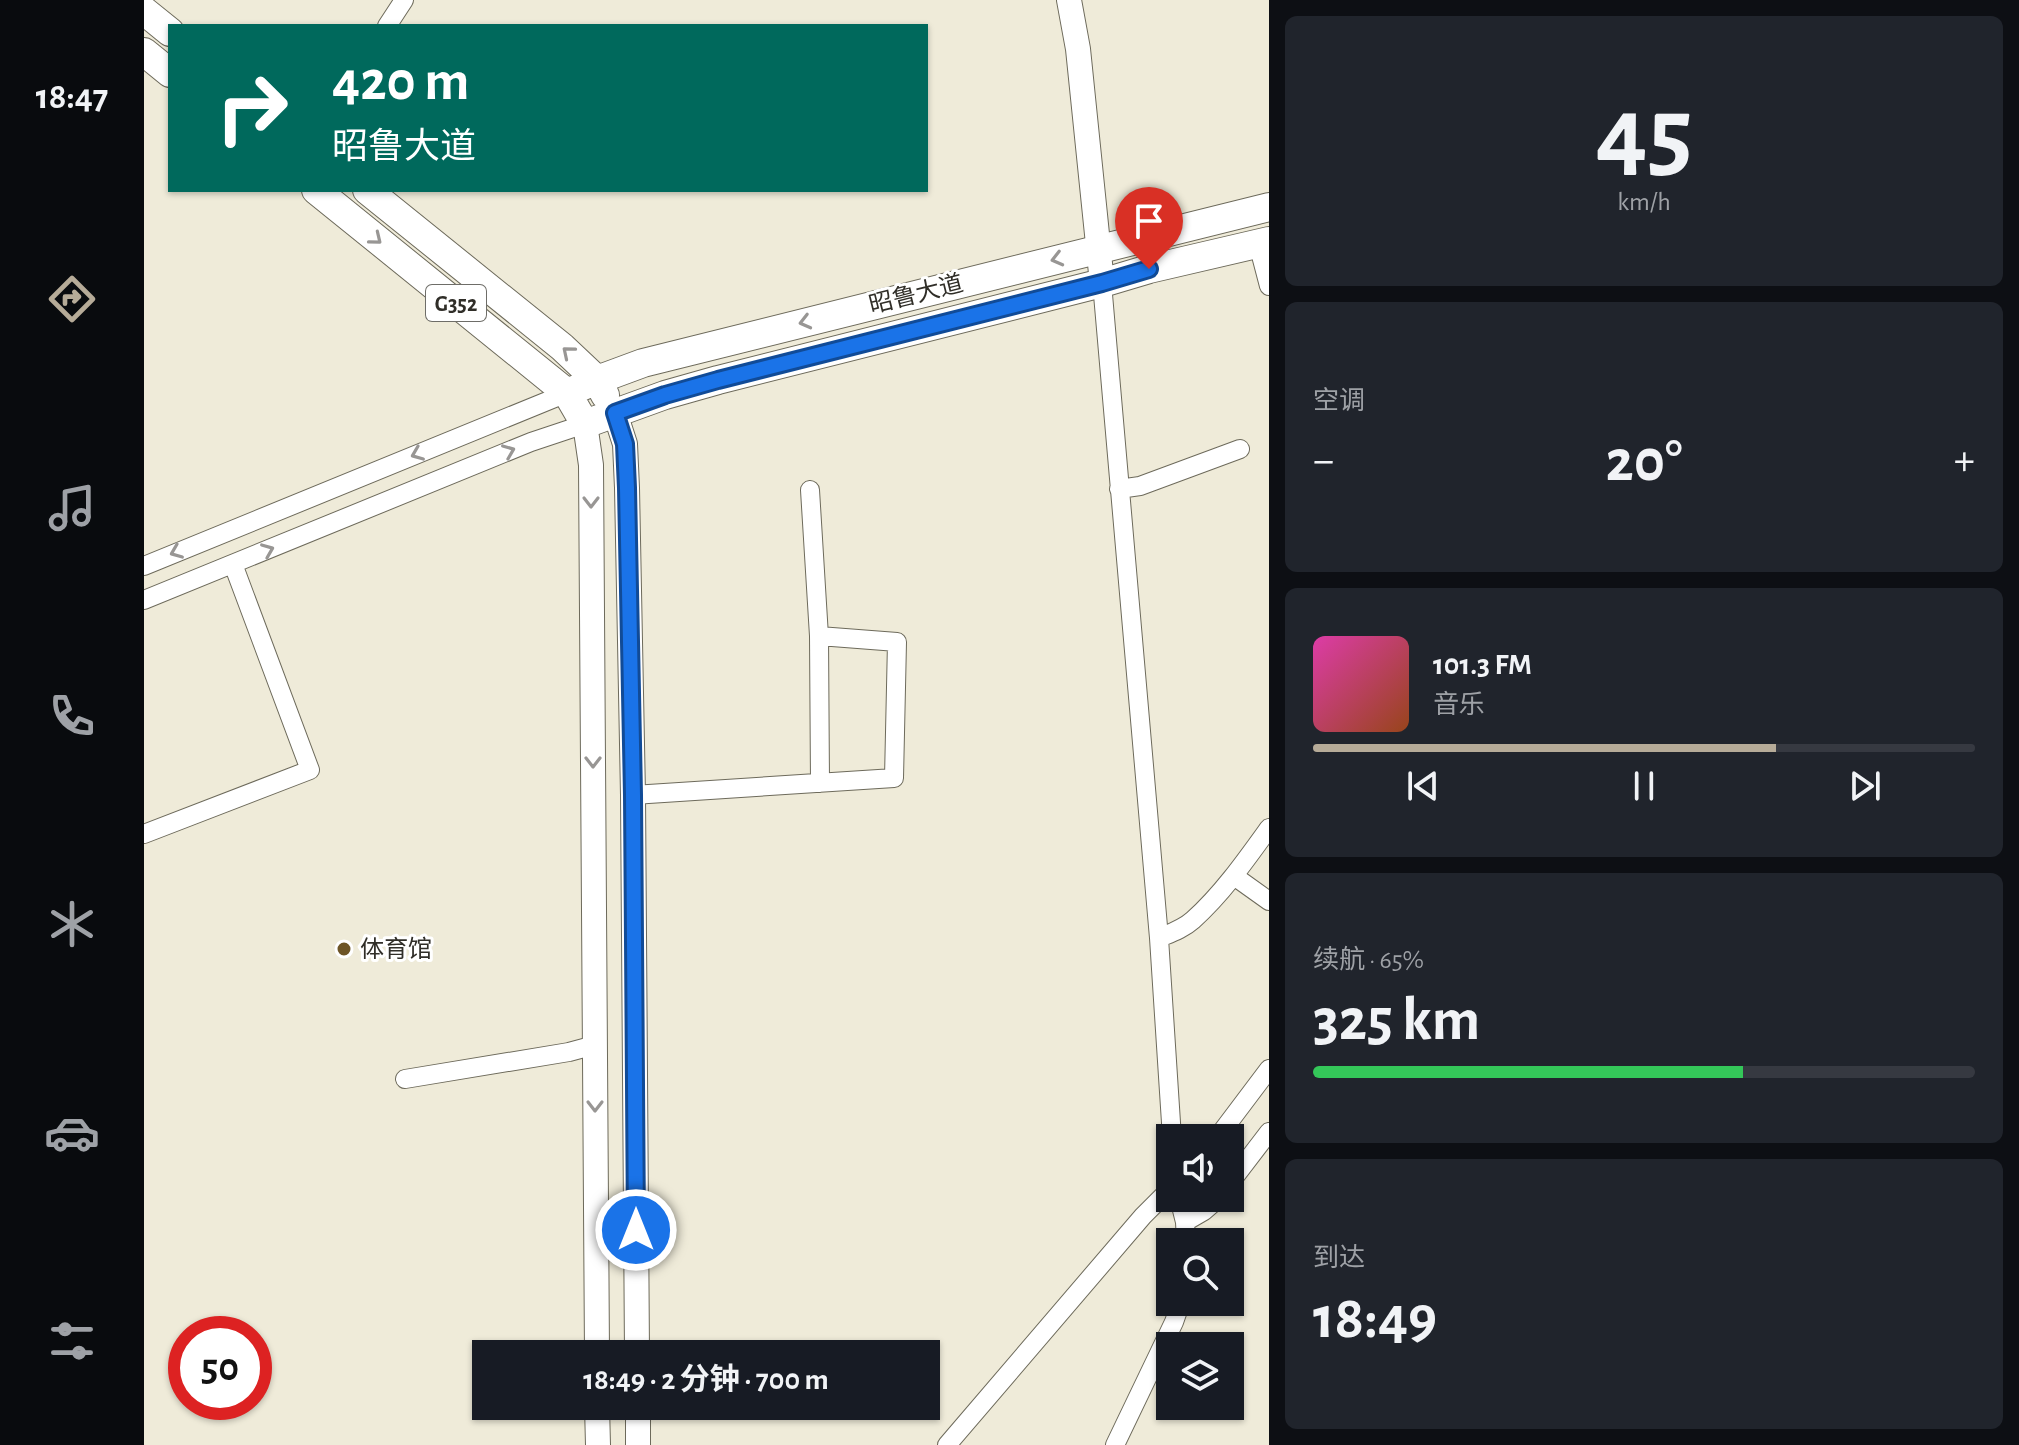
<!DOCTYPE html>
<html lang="zh">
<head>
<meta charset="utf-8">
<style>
  :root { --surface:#171b24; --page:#20242c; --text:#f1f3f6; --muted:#9ea1a6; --line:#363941; --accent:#b6ab98 }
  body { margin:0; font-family:"Alegreya Sans","Noto Sans SC",sans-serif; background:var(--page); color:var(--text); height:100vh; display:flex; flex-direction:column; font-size:30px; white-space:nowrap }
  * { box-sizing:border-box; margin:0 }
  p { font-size:26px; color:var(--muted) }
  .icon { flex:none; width:44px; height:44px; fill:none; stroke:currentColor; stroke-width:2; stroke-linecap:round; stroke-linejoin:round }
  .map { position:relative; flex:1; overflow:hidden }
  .sheet { display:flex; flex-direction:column; gap:16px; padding:16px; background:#0d0f14; width:750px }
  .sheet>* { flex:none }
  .top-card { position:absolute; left:24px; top:24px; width:760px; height:168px; border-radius:0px; box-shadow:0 2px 6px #0004; background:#00695c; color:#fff; overflow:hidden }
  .controls { position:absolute; left:1012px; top:1124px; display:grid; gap:16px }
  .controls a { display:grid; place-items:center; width:88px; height:88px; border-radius:0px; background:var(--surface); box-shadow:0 2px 6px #0004; font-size:40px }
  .speed { position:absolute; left:24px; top:1316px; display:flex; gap:16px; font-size:40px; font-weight:700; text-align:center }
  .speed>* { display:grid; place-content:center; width:104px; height:104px; border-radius:50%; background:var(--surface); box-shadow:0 2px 6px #0004; line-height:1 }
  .speed .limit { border:12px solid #d22; background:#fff; color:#111 }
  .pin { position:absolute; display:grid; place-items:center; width:68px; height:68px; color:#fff; margin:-82px -34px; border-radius:50% 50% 50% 0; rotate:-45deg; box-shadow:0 0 8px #0007 }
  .pin .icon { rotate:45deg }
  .me { position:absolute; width:88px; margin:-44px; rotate:0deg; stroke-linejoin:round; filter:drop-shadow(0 0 6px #0008) }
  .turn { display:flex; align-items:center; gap:28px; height:168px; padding:0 32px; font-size:36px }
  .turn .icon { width:104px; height:104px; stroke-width:2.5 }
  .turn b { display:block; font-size:56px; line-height:68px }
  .big { font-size:60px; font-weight:700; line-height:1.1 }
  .sheet .tile { flex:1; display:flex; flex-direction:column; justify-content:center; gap:12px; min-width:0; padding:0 28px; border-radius:12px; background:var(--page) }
  .sheet .dial { align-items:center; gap:0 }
  .dial b { font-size:104px; line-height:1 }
  .song { display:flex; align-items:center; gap:24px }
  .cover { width:96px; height:96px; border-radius:12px; background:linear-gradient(135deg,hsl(320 70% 55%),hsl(20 70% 35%)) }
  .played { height:8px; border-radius:4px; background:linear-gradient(90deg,var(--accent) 70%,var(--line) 70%) }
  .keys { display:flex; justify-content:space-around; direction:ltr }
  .heat { display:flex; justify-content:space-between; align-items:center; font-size:44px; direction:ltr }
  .charge { height:12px; border-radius:6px; background:linear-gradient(90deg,#34c759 65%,var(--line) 0) }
  .trip { position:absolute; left:328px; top:1340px; width:468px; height:80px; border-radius:0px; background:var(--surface); box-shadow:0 2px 6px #0004; font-weight:700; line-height:80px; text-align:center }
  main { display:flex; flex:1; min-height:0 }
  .dock { display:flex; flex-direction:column; width:144px; justify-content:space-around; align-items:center; background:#090b0e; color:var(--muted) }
  .dock .icon { width:56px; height:56px }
  .dock .active { color:var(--accent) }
  .dock b { font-size:36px; color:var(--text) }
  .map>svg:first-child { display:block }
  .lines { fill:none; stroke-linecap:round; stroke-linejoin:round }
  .minor-casing { stroke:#6d6a5b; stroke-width:20 }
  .major-casing { stroke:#6d6a5b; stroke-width:26 }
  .highway-casing { stroke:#6d6a5b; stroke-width:30 }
  .minor { stroke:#fff; stroke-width:18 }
  .major { stroke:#fff; stroke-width:24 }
  .highway { stroke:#fff; stroke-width:28 }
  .oneway { stroke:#989694 }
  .route-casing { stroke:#114b97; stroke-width:20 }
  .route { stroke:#1a73e8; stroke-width:14 }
  .poi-dot { fill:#6d5425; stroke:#fff; stroke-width:3 }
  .labels { text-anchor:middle; stroke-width:6; stroke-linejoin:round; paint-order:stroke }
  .shield { fill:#fff; stroke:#6e6d68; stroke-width:2 }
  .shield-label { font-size:22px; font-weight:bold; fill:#302e28 }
  .street-label { font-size:24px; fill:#302e28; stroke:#fff }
  .poi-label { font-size:24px; fill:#302e28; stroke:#fff; text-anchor:start }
</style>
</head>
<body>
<main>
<nav class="dock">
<b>18:47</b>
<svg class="icon active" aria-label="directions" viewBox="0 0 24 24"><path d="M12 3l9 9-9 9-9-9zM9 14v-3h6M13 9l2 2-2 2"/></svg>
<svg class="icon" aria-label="music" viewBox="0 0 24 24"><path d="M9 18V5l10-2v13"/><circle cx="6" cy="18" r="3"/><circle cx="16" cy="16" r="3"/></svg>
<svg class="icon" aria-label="phone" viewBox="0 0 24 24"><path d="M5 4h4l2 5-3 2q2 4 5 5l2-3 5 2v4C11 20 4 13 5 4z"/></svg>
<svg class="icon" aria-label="climate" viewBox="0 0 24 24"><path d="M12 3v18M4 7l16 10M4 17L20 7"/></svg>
<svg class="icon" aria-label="car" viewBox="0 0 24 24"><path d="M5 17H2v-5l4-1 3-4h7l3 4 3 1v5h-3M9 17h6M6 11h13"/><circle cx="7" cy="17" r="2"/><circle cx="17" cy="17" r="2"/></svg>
<svg class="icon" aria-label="filters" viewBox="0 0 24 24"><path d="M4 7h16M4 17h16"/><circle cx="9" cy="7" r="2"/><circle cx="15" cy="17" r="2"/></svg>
</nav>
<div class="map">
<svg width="1125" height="1445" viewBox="0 0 1125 1445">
  <rect width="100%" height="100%" fill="#efebd9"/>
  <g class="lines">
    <defs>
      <path id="minor" d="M243 26 260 0
        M1114 244 1125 286
        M958 283 1015 938 1028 1138
        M975 489 996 486 1096 449
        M0 566 423 393
        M0 600 387 442 441 424
        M675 636 676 783
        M489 795 750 778 753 642 675 636 666 490
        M0 834 166 770 89 564
        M1090 876 1125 901
        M1015 938C1027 933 1039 929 1049 920 1078 894 1102 860 1125 828
        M261 1079 425 1052 451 1045
        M1073 1138 1125 1069
        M1086 1183 1125 1132
        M1035 1198 1041 1222 1042 1242
        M1041 1222 1060 1211 1075 1198
        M803 1445 999 1216 1026 1189
        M971 1445 1030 1322 1037 1302"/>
      <path id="major" d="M925 0 934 49 958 283
        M471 413 481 444 483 488 489 795 493 1354
        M441 424 447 465 453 1354
        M453 1406 454 1445
        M494 1406V1445"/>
      <path id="highway" d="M0 11 26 32
        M0 52 26 73
        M172 190 423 393 441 424 521 395 574 380 958 283 1005 269 1125 241
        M223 190 418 347 453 380 461 395
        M423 393 453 380 499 363 1125 207"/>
    </defs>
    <use href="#minor" class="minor-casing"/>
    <use href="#major" class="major-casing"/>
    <use href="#highway" class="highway-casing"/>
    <use href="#minor" class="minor"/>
    <use href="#major" class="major"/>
    <use href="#highway" class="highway"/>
  </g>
  <defs><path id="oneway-chevron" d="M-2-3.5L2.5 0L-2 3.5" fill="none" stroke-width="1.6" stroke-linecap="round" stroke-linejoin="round" transform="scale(2)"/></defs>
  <g class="oneway">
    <use href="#oneway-chevron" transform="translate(232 239) rotate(39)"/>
    <use href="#oneway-chevron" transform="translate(913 259) rotate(166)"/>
    <use href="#oneway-chevron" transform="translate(661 322) rotate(166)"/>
    <use href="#oneway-chevron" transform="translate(424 352) rotate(-140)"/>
    <use href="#oneway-chevron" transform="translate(365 451) rotate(-22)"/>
    <use href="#oneway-chevron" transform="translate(273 454) rotate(158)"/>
    <use href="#oneway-chevron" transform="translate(447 502) rotate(90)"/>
    <use href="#oneway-chevron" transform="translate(124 550) rotate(-22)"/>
    <use href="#oneway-chevron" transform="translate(32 552) rotate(158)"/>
    <use href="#oneway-chevron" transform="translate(449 762) rotate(90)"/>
    <use href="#oneway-chevron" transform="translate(451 1106) rotate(90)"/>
  </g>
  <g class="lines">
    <defs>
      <path id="route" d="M492 1230 489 795 483 488 481 444 471 413 521 395 574 380 958 283 1005 269"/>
    </defs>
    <use href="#route" class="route-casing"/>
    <use href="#route" class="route"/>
  </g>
  <circle class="poi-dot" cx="200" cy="949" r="8"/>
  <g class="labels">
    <rect class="shield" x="282" y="285" width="60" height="36" rx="6"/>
    <g class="shield-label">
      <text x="312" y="311">G352</text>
    </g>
    <g class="street-label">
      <text transform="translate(772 294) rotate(-14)" y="8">昭鲁大道</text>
    </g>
    <g class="poi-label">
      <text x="216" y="957">体育馆</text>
    </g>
  </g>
</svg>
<div class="controls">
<a><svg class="icon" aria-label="sound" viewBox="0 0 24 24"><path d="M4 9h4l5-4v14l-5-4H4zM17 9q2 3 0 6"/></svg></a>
<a><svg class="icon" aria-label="search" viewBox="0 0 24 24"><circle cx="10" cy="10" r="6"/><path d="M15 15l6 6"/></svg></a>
<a><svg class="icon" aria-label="layers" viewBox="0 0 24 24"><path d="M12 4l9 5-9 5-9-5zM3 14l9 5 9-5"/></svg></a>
</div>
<div class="speed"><div class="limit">50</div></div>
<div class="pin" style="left:1005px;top:269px;background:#d93025"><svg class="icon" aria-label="arrive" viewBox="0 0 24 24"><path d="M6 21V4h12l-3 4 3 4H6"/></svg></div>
<svg class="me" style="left:492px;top:1230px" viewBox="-20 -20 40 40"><circle r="17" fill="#1a73e8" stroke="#fff" stroke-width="3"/><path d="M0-11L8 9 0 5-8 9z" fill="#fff"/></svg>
<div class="trip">18:49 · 2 分钟 · 700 m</div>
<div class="top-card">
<div class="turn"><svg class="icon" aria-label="right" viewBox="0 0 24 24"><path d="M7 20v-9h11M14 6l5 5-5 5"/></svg><div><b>420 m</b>昭鲁大道</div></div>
</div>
</div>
<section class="sheet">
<div class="tile dial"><b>45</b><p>km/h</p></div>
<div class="tile"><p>空调</p>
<div class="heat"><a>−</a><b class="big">20°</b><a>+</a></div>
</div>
<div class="tile">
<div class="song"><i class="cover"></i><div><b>101.3 FM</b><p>音乐</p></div></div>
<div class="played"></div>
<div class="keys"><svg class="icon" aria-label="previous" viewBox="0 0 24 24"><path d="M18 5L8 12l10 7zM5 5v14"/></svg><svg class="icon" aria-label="pause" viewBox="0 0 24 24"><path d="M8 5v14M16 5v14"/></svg><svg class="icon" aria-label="next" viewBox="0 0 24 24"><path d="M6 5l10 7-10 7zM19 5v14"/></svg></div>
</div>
<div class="tile"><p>续航 · 65%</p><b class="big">325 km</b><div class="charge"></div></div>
<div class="tile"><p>到达</p><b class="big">18:49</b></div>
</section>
</main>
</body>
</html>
